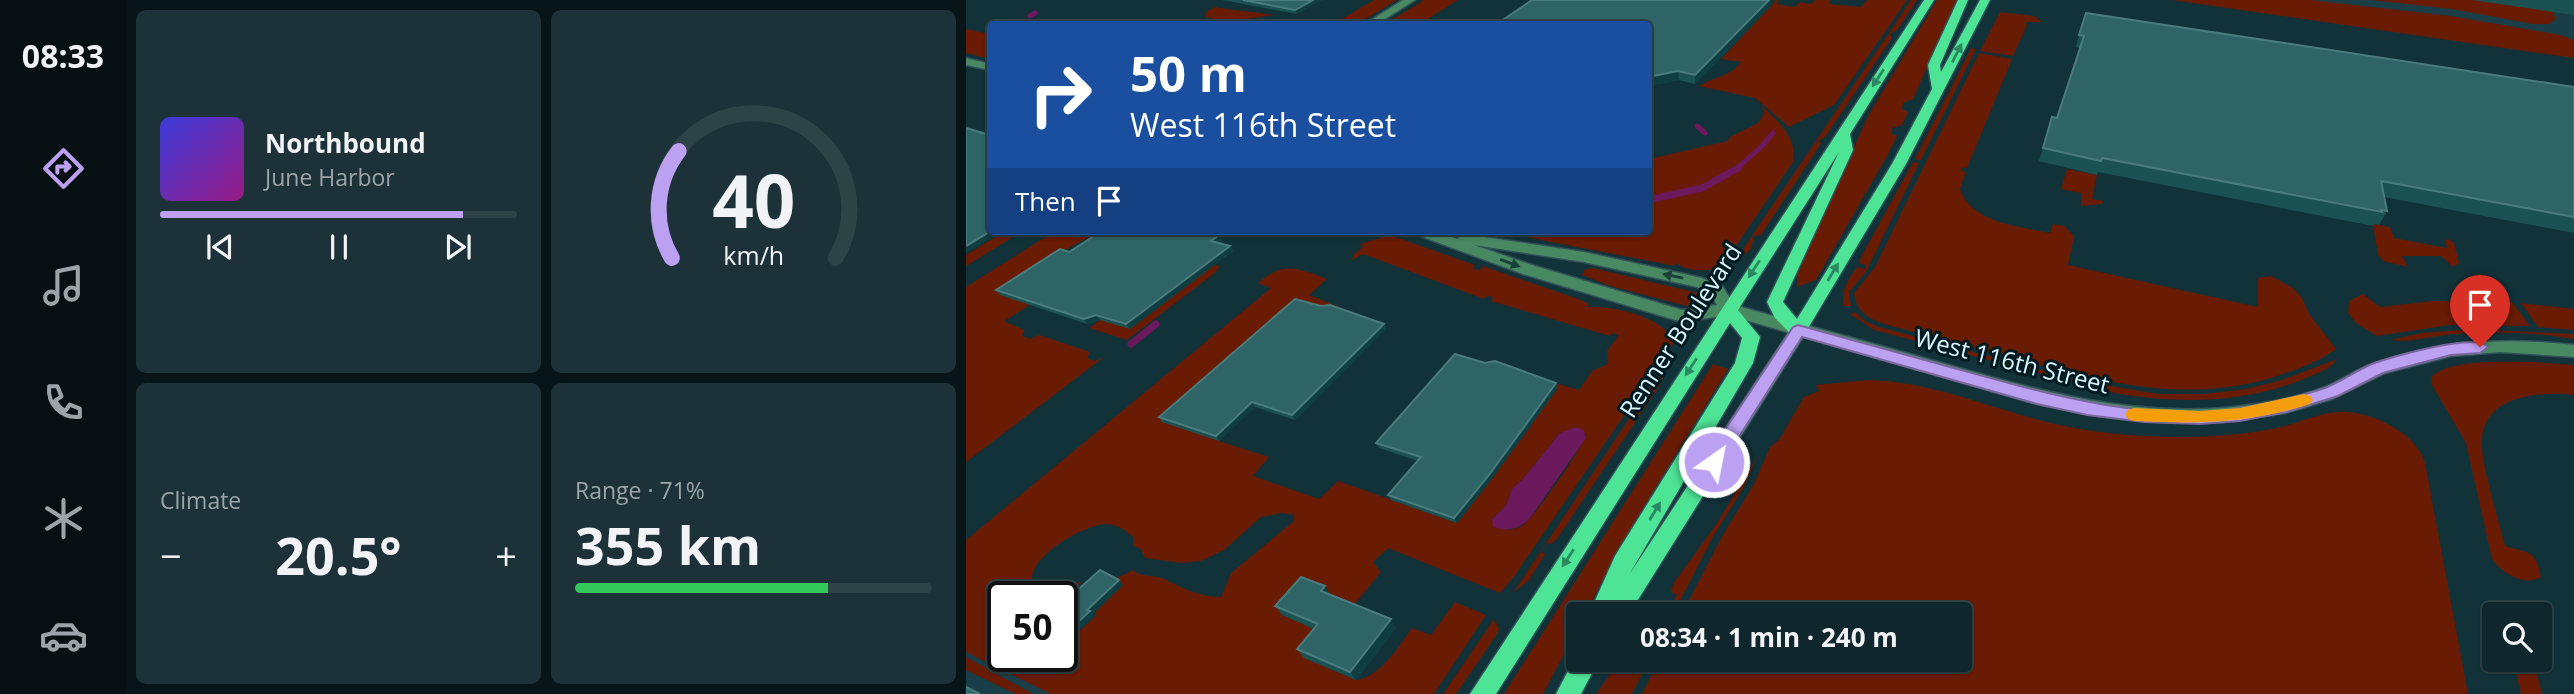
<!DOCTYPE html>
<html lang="en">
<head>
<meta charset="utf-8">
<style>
  :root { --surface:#0e262c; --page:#1c3238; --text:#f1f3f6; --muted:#9ba5a9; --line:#2e4348; --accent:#bca0f2 }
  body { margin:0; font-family:"Open Sans",sans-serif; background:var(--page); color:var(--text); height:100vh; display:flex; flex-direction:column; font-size:26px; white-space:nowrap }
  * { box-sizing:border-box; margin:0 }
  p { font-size:23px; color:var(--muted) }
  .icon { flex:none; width:38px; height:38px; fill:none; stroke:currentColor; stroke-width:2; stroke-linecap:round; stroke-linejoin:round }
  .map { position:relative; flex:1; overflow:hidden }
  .details { display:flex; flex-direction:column; gap:10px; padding:10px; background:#081518; width:840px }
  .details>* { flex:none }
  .hud { position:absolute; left:21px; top:21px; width:665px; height:214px; border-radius:7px; box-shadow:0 2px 5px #0004,0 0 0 2px var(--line); background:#1a4fa0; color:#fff; overflow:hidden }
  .tools { position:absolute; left:1516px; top:602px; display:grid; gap:14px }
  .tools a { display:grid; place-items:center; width:70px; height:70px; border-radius:7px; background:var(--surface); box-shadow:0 2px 5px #0004,0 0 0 2px var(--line); font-size:35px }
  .speed { position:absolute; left:21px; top:581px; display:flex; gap:14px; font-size:35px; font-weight:700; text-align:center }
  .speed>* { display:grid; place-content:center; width:91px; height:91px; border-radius:50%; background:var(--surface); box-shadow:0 2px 5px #0004,0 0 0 2px var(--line); line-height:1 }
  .speed .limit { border:4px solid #111; border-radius:10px; background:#fff; color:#111 }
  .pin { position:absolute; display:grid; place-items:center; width:60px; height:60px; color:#fff; margin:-72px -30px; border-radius:50% 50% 50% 0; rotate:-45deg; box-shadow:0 0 7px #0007 }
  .pin .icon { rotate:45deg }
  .me { position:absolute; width:77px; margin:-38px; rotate:33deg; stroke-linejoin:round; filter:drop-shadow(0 0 5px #0008) }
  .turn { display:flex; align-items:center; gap:24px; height:147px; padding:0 28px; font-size:32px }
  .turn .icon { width:91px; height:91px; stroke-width:2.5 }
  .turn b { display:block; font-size:49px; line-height:60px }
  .then { display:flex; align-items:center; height:66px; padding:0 28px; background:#0003; gap:14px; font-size:26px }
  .big { font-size:52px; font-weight:700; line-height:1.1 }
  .details .card { flex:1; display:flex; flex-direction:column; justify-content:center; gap:10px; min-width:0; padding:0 24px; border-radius:10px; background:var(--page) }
  .details .dial { align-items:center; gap:0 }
  .dial svg { height:182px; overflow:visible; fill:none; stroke:var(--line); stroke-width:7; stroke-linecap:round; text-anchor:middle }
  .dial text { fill:var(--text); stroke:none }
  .song { display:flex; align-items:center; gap:21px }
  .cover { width:84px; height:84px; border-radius:10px; background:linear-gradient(135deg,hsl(240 70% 55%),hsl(310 70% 35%)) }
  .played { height:7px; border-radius:4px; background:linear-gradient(90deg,var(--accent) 85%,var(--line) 85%) }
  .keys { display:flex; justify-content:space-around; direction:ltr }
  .heat { display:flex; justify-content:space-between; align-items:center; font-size:38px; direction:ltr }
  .charge { height:10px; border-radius:5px; background:linear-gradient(90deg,#34c759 71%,var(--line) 0) }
  .details .tiles { flex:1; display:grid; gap:10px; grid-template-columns:repeat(2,1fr) }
  .trip { position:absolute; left:600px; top:602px; width:406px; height:70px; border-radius:7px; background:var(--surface); box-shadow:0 2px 5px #0004,0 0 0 2px var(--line); font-weight:700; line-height:70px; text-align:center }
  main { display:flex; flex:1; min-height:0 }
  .tab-bar { display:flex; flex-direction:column; width:126px; justify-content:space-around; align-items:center; background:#060f12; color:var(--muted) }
  .tab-bar .icon { width:49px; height:49px }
  .tab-bar .on { color:var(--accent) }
  .tab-bar b { font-size:32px; color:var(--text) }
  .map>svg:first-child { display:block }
  .built { fill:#1a3e47 }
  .green { fill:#6a1b03; fill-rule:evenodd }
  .water { fill:#6b185d }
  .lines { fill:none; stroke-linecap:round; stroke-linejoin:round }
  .stream-far1 { stroke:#6b185d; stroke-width:5 }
  .stream { stroke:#6b185d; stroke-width:7 }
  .minor-casing { stroke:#325159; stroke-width:3 }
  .major-casing { stroke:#325159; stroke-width:3 }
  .minor { fill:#488962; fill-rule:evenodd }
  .major { fill:#4ee495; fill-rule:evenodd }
  .wall { fill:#1a5253 }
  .shaded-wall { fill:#0e3e41 }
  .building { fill:#2e6465; stroke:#497b7d; stroke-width:2 }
  .oneway { fill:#2b8961 }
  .oneway2 { fill:#194138 }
  .route { fill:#bca0f2; stroke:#7a689d; stroke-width:2 }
  .slow { fill:#f59e0b }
  .labels { text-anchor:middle; stroke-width:6; stroke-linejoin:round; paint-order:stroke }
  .street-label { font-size:24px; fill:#dbf6fe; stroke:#001a21 }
</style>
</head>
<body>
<main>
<nav class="tab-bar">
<b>08:33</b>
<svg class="icon on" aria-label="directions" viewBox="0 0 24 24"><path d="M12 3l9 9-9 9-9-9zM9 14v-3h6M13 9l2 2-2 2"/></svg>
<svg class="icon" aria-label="music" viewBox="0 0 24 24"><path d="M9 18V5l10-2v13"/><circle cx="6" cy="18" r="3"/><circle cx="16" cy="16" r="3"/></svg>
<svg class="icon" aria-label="phone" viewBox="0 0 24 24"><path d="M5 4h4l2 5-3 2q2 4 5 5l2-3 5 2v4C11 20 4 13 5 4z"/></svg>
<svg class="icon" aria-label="climate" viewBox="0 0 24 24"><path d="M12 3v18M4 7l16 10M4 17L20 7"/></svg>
<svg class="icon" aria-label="car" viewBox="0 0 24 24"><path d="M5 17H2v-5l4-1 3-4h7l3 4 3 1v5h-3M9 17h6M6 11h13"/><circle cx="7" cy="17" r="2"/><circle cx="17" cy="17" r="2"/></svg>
</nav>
<section class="details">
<div class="tiles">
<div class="card">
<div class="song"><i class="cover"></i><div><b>Northbound</b><p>June Harbor</p></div></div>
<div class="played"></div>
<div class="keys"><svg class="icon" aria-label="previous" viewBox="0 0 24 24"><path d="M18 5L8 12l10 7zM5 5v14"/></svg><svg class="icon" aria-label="pause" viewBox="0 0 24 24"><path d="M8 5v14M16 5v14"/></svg><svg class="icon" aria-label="next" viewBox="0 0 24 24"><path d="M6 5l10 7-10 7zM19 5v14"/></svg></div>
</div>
<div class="card dial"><svg viewBox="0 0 100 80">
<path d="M14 69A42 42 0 1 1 86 69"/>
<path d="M14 69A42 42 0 0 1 17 22" stroke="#bca0f2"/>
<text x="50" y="56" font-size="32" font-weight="700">40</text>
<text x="50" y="72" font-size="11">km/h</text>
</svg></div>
<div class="card"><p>Climate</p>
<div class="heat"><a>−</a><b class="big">20.5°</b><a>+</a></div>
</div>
<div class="card"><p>Range · 71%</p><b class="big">355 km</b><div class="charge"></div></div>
</div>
</section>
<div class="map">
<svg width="1608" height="694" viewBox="0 0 1608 694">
  <rect width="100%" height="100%" fill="#12323a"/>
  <path class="built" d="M1251 0H1608V51Z
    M0 642 112 694H0Z"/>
  <path class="green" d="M408 0H431L393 23 367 24Z
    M458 0H492L454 24H419Z
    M810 0H813L811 4 828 7 834 2 845 4 849 0H863L864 4 895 7 901 0H941L868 105 823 127 789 98 733 86C747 77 764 77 775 62L755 59Z
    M945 0H951L932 29 924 34 926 38 859 137 852 141 855 143 852 148 795 235 788 236 785 249 767 264Z
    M971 0H991L947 99 937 103 936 109 942 112 936 125 926 128V134L931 136 921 156 850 280 831 287V275L902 116Z
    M1206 0H1344L1485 16 1595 35 1608 40V58Z
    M1405 0H1512L1586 11 1590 19 1583 24H1567L1486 9Z
    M249 7C269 11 287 11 308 15L260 22 239 17 240 12Z
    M1034 12 1068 16 1076 22H1059L1061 25 1047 56 1014 51Z
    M0 29 24 34V59L0 53Z
    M1005 48 1010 49 957 156 955 160 949 159Z
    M1013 53 1046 59 1001 168 997 167 995 170 1000 172 994 189C1006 224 1054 226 1084 233L1087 224 1098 226 1108 236 1102 265 1292 307V278L1305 276 1327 288 1336 298 1343 314 1370 349C1354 361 1335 368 1317 374 1230 405 1144 384 1059 361 1016 350 972 338 929 327 910 322 890 316 888 293L909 267Z
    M796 106C813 123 831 136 827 162L755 268C739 271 720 272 710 263L708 266 699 264 529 231H682L683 159 762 141 764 137 792 123 798 114Z
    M947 162 953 163 900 272 883 292 885 306H878C874 291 882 280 891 267L899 269 900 265 893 263 894 259Z
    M1101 169 1131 175 1126 199 1137 201 1136 204 1115 206V193L1095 189Z
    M1407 224 1424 227 1428 238 1481 248 1479 240 1483 239 1488 243 1493 263 1487 267 1475 256H1436L1442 267 1417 261 1412 255Z
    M39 231H57L0 266V255Z
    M89 231H135L93 253 64 305 38 321 58 330 56 336 64 339 73 335 124 352 121 358 129 361 138 357 0 462V287Z
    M424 235 509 265 507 269 514 270 517 266 615 300 623 304 622 307C648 306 693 315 709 341L547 578 534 593 422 548 407 562 415 572 388 605 317 615 358 633 339 658 390 680C413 678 434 645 446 628L465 635 489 602 520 615 468 694H85L0 652V540L305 288 292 283C317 260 334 269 361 279L343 295 376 308 253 441 303 457 287 476 353 499 372 481 491 523 565 426 557 374 613 390 626 371 642 364 641 351 653 335 646 333 644 336 525 301 527 297 522 296 518 299 397 254 386 260 388 254 397 247 394 245 397 243ZM594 433 620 434C617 448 568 517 557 525 552 529 546 529 541 530L526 519 540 506 546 489 557 479ZM316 513 328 515V521L265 573 255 597C234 597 216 588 198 579 187 574 175 578 167 570L147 580 157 585 130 611 129 616 104 640 96 641V656H37V597L96 598 116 582 74 587 66 582C63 556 115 527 138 524 150 523 159 530 167 537V546L174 548 179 558 216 563 235 561 258 550 295 517Z
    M248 265 254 266 250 272 161 340 123 328 134 320Z
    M627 268 732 293 736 300 731 305 721 306 644 286 616 275 618 270Z
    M1397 294 1414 307 1466 301 1546 302 1564 326 1484 325 1411 336 1390 323 1382 313 1383 301Z
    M1555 303 1608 309V330L1572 327Z
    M889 312 899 321 913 327 1121 382 1193 394H1238L1280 389 1316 380 1371 359C1364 370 1351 373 1340 378 1279 404 1211 404 1148 393L908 330 884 314Z
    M1507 329 1608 334V339C1569 332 1528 331 1489 334 1468 335 1446 343 1425 340L1455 333Z
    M706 354 710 356 702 370 697 369 694 376 697 377 694 385 591 539 585 544 581 543 575 552 579 554 563 580 547 593Z
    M1569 362 1608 365V395C1574 391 1519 395 1516 439 1514 462 1533 521 1539 546 1563 553 1570 550 1575 577 1558 587 1536 573 1526 559L1500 443 1466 385 1465 377C1484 358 1542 362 1569 362Z
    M747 364 762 369 658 539 619 614H612V627L577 694H538Z
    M902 380C960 381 1017 405 1073 420 1122 433 1175 438 1226 437 1253 436 1283 434 1311 428 1331 424 1352 413 1372 412 1403 410 1450 432 1459 463L1502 694H676L693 660H994V614H716L755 538 788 484 804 447 813 440 838 397 853 391 850 385Z
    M792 455 778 487 748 535 707 614H686L698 601 706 603 711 595 705 592 707 584 751 523Z
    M528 619 533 629 531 634 490 694H477Z
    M0 657 67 694H50L0 670Z
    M654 660H683L666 694H630Z
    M1547 660H1568L1576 694H1555Z"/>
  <path class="water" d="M610 427 618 430 619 439 564 518C554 529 541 532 527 527L526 519 540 506 546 489 557 479 594 433Z"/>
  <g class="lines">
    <path class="stream-far1" d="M64 16 69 13
      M731 126 739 133
      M769 170 795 147 807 133"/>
    <path class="stream" d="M682 200 736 188 772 168
      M165 344 190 324"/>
    <defs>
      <path id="minor" d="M437 0H449L411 24H399Z
        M0 58 24 64V70L0 65Z
        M446 231H468L491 239 499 234 618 252 736 278 757 287 768 305C836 324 904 343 972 362 1066 389 1160 416 1258 408 1291 405 1326 400 1357 388 1375 381 1391 369 1409 363 1475 341 1540 337 1608 345V357L1534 352 1485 356 1419 373 1366 399 1319 413 1257 422H1195L1133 416 1071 404 762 315 716 322 557 274 449 234ZM508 245 618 262 731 287 745 295 751 305 716 310 569 266Z"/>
      <path id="major" d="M958 0H968L884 134 887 150 817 302 831 319 926 164 966 89 962 65 992 0H1002L974 65 975 72 1014 0H1024L940 164 838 335 663 614H623L649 556 769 363 776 338 764 323 530 694H504ZM873 152 801 302 809 318 823 332 663 575 787 363 794 337 772 310Z
        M612 652V660H633L615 694H590Z"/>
    </defs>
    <use href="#minor" class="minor-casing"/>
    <use href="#major" class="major-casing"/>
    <use href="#minor" class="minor"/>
    <use href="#major" class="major"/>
  </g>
  <path class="wall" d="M256 0H356L331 14Z
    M805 0V6L729 84 713 80 682 86V24Z
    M1506 0H1608V15Z
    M1113 35 1608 87V233L1418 197 1421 211 1413 225 1409 224 1407 226 1132 172 1131 175 1073 161 1077 148 1091 118 1114 48 1110 47Z
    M253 235 256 240 252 243 264 246 267 251 164 329 134 320 121 324 34 295 30 290 103 252Z
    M418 324 420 329 329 420 289 407 253 441 196 422 193 417Z
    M590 383 592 388 525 480 491 523 425 500 422 495 452 461 413 448 410 443Z
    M364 595 430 628 390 680 338 658 331 649 348 629 316 615 309 606Z"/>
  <path class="shaded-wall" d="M347 0H356L331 14 329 10Z
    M803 0H805V6L729 84V75Z
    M712 71 713 80 682 86V77Z
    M25 231H37L0 253V246Z
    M253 235 256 240 248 246 245 241Z
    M264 246 267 251 164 329 160 324Z
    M130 315 134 320 121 324 118 319Z
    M418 324 420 329 329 420 326 415Z
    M590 383 592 388 525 480 491 523 488 518Z
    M286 402 289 407 253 441 250 436Z
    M153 580 157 585 127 614 129 616 103 640 98 635 121 610Z
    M359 586 365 596 355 591Z
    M425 619 430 628 390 680 384 672Z"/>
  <path class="building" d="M277 0H347L329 10Z
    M566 0H803L729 75 712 71 682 77V24H531Z
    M1120 13 1608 87V217L1415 181 1421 211 1415 210 1416 212 1136 158 1135 161 1077 148 1086 117 1091 118 1118 36 1113 35Z
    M0 128 24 135 25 231 0 246Z
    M136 231H239L253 235 245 241 264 246 160 324 130 315 118 319 30 290 94 249 103 252Z
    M329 299 355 306 364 305 418 324 326 415 286 402 250 436 193 417Z
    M489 354 519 363 529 361 590 383 523 475 488 518 422 495 455 457 410 443Z
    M134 570 153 580 121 610 124 611 98 635 96 634V604Z
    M335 577 359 586 355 591 425 619 384 672 331 649 352 624 309 606Z
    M58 584 83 597H51Z
    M0 687 14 694H0Z"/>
  <defs><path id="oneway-solid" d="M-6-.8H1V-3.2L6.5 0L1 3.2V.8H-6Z" transform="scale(1.75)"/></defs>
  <g class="oneway">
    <use href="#oneway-solid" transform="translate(991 53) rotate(-63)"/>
    <use href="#oneway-solid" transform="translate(912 78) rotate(123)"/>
    <use href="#oneway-solid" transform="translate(788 269) rotate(123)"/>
    <use href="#oneway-solid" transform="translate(867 272) rotate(-59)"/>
    <use href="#oneway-solid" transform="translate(725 367) rotate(123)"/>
    <use href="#oneway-solid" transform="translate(689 511) rotate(-59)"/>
    <use href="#oneway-solid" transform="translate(602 558) rotate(123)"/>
  </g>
  <g class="oneway2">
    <use href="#oneway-solid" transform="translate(544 263) rotate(20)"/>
    <use href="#oneway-solid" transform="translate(707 276) rotate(-168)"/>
  </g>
  <path class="route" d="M832 325C887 340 941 355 995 370 1085 395 1183 423 1276 408 1304 403 1332 397 1359 388 1375 382 1389 371 1406 364 1424 357 1511 332 1522 347L1514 353 1485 355 1417 373 1372 396 1321 412 1274 421 1234 424 1178 422 1121 415 1071 404 836 337 754 467H741L739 462 741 457 827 327Z"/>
  <path class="slow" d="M1338 394 1344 396 1347 400 1344 404C1281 424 1233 424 1168 421L1162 419 1159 414 1162 410 1168 408 1234 411 1274 408Z"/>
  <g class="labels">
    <g class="street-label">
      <text transform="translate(715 331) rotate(-57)" y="8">Renner Boulevard</text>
      <text transform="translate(1046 362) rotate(14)" y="8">West 116th Street</text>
    </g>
  </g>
</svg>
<div class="tools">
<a><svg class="icon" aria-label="search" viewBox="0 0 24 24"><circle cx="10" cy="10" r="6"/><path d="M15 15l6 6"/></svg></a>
</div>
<div class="speed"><div class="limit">50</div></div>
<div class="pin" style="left:1514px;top:347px;background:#d93025"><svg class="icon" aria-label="arrive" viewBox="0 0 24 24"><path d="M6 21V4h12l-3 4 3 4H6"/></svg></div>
<svg class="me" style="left:748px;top:462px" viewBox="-20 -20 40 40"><circle r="17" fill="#bca0f2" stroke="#fff" stroke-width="3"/><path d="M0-11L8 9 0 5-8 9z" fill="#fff"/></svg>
<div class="trip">08:34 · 1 min · 240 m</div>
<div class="hud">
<div class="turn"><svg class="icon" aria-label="right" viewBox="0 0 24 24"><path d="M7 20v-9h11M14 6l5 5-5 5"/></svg><div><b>50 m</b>West 116th Street</div></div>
<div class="then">Then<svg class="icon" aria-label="arrive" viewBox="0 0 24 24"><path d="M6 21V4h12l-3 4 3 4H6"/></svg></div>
</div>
</div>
</main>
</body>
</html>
